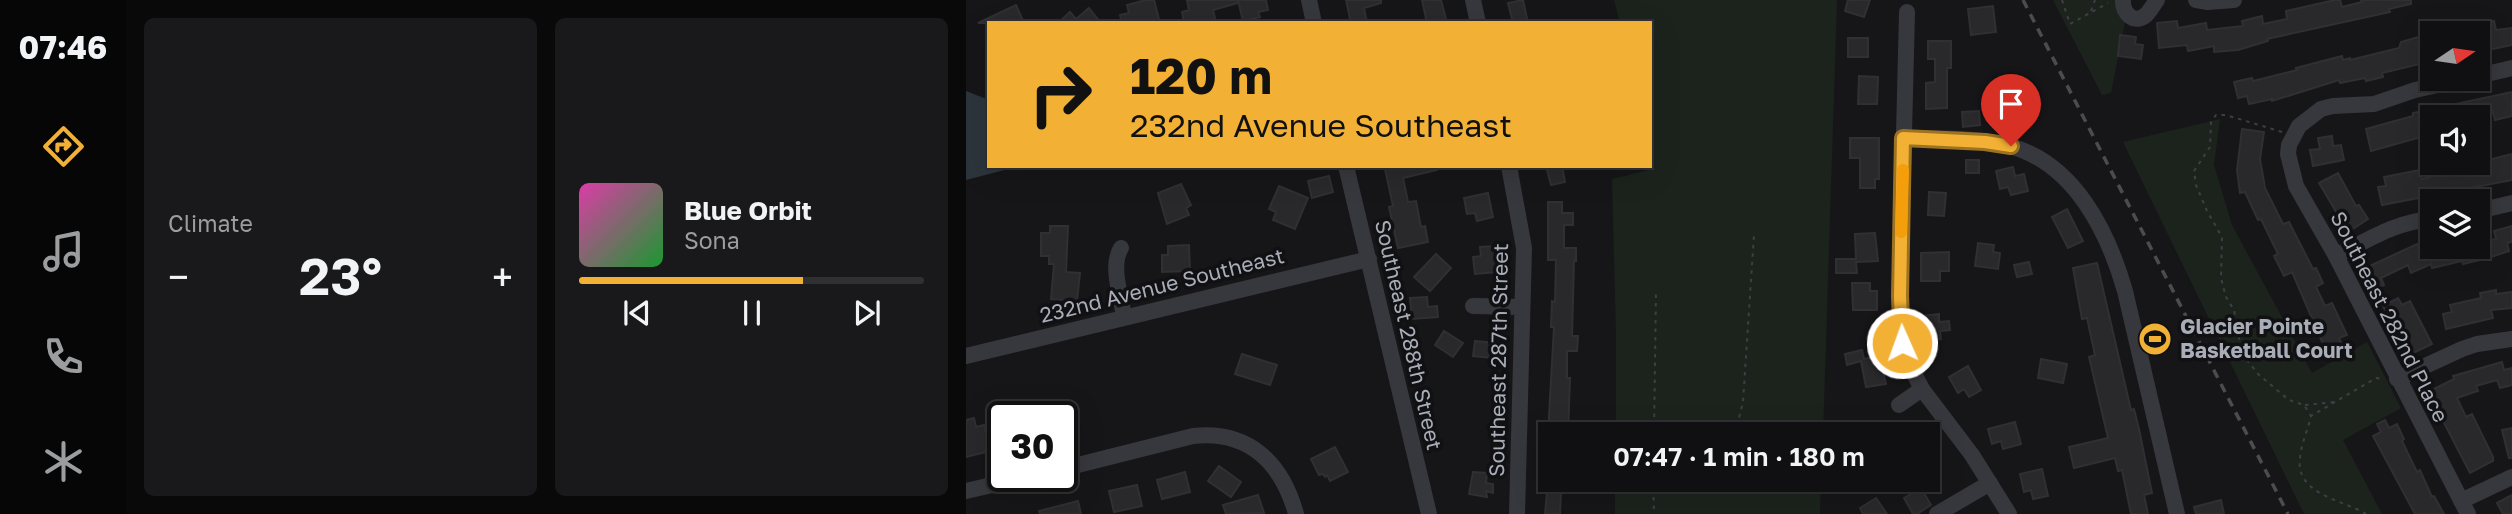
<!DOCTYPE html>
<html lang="en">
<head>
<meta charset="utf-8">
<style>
  :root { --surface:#101012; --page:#19191b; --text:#f1f3f6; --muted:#9c9d9f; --line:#303032; --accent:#f2b134 }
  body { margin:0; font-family:"Golos Text",sans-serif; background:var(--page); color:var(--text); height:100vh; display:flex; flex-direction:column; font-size:26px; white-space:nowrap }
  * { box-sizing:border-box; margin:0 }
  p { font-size:23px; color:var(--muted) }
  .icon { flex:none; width:38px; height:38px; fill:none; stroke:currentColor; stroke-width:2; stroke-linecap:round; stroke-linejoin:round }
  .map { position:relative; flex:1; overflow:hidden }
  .drawer { display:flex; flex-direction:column; gap:18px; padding:18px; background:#09090a; width:840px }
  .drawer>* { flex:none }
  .top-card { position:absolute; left:21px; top:21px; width:665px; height:147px; border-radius:0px; box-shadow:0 7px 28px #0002,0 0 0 2px var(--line); background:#f2b134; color:#111; overflow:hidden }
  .needle { width:46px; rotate:77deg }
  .fabs { position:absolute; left:1454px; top:21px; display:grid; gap:14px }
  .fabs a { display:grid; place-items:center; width:70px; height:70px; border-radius:0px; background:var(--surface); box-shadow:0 7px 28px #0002,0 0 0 2px var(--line); font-size:35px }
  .speed { position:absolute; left:21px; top:401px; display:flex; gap:14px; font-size:35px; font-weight:700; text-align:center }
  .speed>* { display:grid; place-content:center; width:91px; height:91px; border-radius:50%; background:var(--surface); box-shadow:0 7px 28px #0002,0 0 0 2px var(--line); line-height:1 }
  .speed .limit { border:4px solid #111; border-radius:10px; background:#fff; color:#111 }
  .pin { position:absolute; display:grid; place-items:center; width:60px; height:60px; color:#fff; margin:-72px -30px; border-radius:50% 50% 50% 0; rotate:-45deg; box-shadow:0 0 7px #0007 }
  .pin .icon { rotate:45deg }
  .me { position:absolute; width:77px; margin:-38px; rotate:358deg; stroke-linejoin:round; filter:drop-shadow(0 0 5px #0008) }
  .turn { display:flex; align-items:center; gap:24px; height:147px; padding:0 28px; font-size:32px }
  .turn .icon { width:91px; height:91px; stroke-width:2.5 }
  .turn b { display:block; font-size:49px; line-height:60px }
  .big { font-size:52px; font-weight:600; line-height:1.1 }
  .drawer .card { flex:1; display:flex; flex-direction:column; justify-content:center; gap:10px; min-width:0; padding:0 24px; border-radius:10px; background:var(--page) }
  .song { display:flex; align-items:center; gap:21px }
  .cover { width:84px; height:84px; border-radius:10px; background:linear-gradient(135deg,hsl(320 70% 55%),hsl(130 70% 35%)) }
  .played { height:7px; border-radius:4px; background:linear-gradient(90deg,var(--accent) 65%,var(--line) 65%) }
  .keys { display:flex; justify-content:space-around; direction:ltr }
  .heat { display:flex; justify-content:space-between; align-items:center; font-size:38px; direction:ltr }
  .drawer .tiles { flex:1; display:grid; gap:18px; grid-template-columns:repeat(2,1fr) }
  .trip { position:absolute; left:572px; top:422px; width:402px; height:70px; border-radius:0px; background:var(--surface); box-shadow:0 7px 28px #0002,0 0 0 2px var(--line); font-weight:600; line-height:70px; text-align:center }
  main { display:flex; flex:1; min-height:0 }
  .tabs { display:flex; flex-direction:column; width:126px; justify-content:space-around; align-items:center; background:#060607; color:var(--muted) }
  .tabs .icon { width:49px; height:49px }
  .tabs .on { color:var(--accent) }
  .tabs b { font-size:32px; color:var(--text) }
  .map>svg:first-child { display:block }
  .green { fill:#1c231d }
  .water { fill:#2c353c }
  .building { fill:#29292c; stroke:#303034; stroke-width:2 }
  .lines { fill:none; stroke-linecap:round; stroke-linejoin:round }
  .path { stroke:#3d3f44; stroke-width:2; stroke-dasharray:3.5 5; stroke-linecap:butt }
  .minor { stroke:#37383d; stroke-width:16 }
  .rail { stroke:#4a4c52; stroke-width:3.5; stroke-dasharray:9 7; stroke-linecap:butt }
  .route-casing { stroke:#9d7322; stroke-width:18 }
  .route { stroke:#f2b134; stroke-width:12 }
  .slow { stroke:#f59e0b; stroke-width:12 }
  .labels { text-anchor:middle; stroke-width:7; stroke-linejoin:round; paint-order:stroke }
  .street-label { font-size:21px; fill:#a8adb8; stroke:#111113 }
  .poi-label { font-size:21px; font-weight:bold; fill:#a8adb8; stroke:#111113; text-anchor:start }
</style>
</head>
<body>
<main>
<nav class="tabs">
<b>07:46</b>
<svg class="icon on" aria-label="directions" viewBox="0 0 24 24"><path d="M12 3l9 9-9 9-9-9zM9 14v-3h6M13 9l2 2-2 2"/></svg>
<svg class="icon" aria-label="music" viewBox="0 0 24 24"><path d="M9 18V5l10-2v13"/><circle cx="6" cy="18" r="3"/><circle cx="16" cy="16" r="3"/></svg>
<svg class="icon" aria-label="phone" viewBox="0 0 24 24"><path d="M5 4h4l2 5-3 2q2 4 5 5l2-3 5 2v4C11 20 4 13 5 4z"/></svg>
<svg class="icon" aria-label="climate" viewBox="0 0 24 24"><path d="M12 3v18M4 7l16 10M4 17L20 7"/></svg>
</nav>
<section class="drawer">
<div class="tiles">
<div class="card"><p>Climate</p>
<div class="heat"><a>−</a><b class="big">23°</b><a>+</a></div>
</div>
<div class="card">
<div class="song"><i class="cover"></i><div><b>Blue Orbit</b><p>Sona</p></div></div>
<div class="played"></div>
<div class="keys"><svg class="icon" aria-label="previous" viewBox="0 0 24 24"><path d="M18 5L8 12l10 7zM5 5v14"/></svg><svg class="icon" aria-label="pause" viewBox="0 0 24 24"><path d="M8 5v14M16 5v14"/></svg><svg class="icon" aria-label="next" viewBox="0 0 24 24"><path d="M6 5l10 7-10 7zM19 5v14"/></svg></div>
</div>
</div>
</section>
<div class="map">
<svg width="1546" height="514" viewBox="0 0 1546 514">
  <rect width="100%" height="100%" fill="#161618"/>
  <path class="green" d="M648 0H871L857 434H650V332L646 179 687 169 684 156V23H654Z
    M1087 0H1149L1150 9 1159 22 1145 93 1136 95Z
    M1254 119 1248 165 1266 225 1346 373 1401 342 1435 408 1377 440 1416 514H1338L1157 142Z
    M649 480H855L854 514H649Z"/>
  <path class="water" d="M0 91 23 100V166H54L0 180Z"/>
  <path class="building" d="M180 0H188L194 23H156L154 15 163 13 161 5Z
    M221 0H272V3L247 10 250 23H218L216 12 223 10Z
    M272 0H300L302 10 292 12 294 17 277 21Z
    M380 0H415V3L398 8 401 23H385Z
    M456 0H475L481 23H461Z
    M557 0 562 23H547L542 3Z
    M882 0H904L898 17 879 11Z
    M1369 0H1374L1376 7 1396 2 1395 0H1445V4L1423 9 1424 12 1301 39 1302 41 1272 50 1248 52V46L1222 51 1221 45 1193 48 1191 23 1211 21 1212 28 1240 23 1241 30 1277 26 1276 21 1296 16 1297 24 1321 19 1320 11Z
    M50 5 58 23H12Z
    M1027 6 1030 32 1005 35 1002 9Z
    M123 8 135 23H92L104 12 110 19Z
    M1528 21 1530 30 1546 28V45L1512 52V33H1477L1476 30 1507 22 1508 25Z
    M1466 33V61L1416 73 1417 77 1400 81 1399 78 1374 83 1373 80 1306 101V99L1283 104 1281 96 1272 98 1268 82 1286 78 1287 81 1331 70 1330 68 1376 56 1377 60 1384 58V60L1433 48 1435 42Z
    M1154 35 1170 37 1169 44 1177 45 1175 59 1152 56Z
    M882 38H902V57H882Z
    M962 41H985V68H981V108L960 109V83L969 82V59H962Z
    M893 76 912 77 911 104H892Z
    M1546 92V116L1529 120 1527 112 1506 117H1466V134L1405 151 1400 129 1447 116V113Z
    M1013 111 1014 125 997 127 996 112Z
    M1276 129 1298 132 1294 159 1299 188 1317 224 1323 222 1347 269 1350 268 1357 283 1350 287 1359 306 1366 303 1381 335 1373 338 1379 350 1363 358 1326 272 1318 276 1308 256 1312 254 1295 219 1292 220 1279 192 1274 193 1271 170Z
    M1366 136 1367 146 1375 145 1378 160 1347 166 1344 150 1354 149 1352 138Z
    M884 138H913V179H909V188H894V158H884Z
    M1546 154V180L1416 205 1412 187 1420 186 1418 177 1454 170 1456 179 1478 174V171Z
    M1000 160H1013V173H1000Z
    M432 166H471V170L437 178 442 202 450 201 455 227 459 226 462 242 432 248 423 207 427 206 419 169Z
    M580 166H596L599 182 585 185Z
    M1047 167 1049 176 1058 174 1062 191 1045 195 1042 187 1034 189 1030 171Z
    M1372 173 1390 206 1393 205 1402 219 1382 232 1353 183Z
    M363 176 367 192 346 198 342 181Z
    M215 184 225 205 220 208 223 215 201 224 192 193Z
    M313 186 342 198 329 229 307 220 310 212 303 209Z
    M963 192 980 193 978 216 962 215Z
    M522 193 527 217 511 221 509 213 501 214 498 198Z
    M582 202H596V213H607V225H598V248H610V261H608L606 336H612L611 351H601V378H604L602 434H582L588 327H585L586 301 589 302 590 260H582Z
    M1101 209 1117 241 1102 248 1086 217Z
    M84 226H102L100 272 114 273 111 301 85 299 88 264H83V256H75V233H84Z
    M1546 226V242L1541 243 1543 251 1522 258 1497 264 1496 261 1466 268 1465 264 1445 273 1442 265 1415 278 1418 285 1402 292 1393 271 1451 244 1453 248 1466 245V247H1512V243L1530 239 1528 231Z
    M909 233 912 261 890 262 891 273H870V259H890L889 234Z
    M1012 243 1028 245 1027 252 1034 253 1032 269 1009 266Z
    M223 245 224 271 196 272V255H202V246Z
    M530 246 532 272 509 274 507 257 515 256 514 247Z
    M983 252V271H974V281H955V253Z
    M470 254 485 268 464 291 448 277Z
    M1063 262 1066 274 1051 277 1048 265Z
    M1131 263 1165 410 1168 409 1173 429 1186 493 1178 495 1182 514H1165L1156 470 1152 471 1149 458 1108 468 1103 447 1142 438 1123 357 1129 355 1121 318 1116 319 1107 268Z
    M886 283H904V291H911V310H887Z
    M1530 290V294L1546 292V308L1525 310 1527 318 1480 329 1477 314 1486 312 1484 305 1515 298 1514 293Z
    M461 297 462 307 471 306 472 317 446 319 444 298Z
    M1432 298 1436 305 1444 301 1466 344 1445 354 1428 320 1425 321 1417 306Z
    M973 314V322L983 321 984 330 974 331 975 339 957 341 954 316Z
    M478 331 497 343 487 357 469 345Z
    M509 341 529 343 527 358 507 356Z
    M896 350 898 359 918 355 921 371 917 372 920 384 900 387 895 361 881 365 879 354Z
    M276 354 311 365 304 385 269 374Z
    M1075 359 1101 364 1097 383 1072 378Z
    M1536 362 1538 370 1546 368V385L1534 388 1531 380 1510 386 1512 391 1491 398 1500 417 1506 414 1527 457V461L1504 473 1462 392 1488 379 1487 376Z
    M1002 366 1015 390 1003 397 998 389 992 393 983 377Z
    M8 418 10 427 18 425 24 451 0 457V420Z
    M1419 420 1423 428 1431 424 1438 439 1436 441 1451 472 1454 470 1466 497 1468 496 1478 514H1449L1407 436 1415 432 1411 424Z
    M1049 422 1055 444 1037 449 1035 441 1026 444 1022 429Z
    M962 428 974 450 971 452 973 456 970 458 974 464 962 470Z
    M1546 428V458H1543L1536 430Z
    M369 447 382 472 364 481 361 475 359 477 357 474 353 475 345 459Z
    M253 466 275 482 265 497 242 481Z
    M1076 469 1082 496 1067 499 1065 490 1058 492 1054 474Z
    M219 472 224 492 196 499 191 480Z
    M507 472 521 473 520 483 527 484V493L520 491 521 497 503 494Z
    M171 485 176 506 148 512 143 491Z
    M955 488 965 505 951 514H947L938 498Z
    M581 492 595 493 594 514H579Z
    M292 495 298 513 260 514 257 505Z
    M1546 495V514H1537L1531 503Z
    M910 498 921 514H897L894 508Z
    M1255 500 1258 514H1230L1228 507Z
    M112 501 115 514H74L73 511Z"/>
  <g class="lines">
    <path class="path" d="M1096 0 1104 24 1142 3
      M1125 11 1129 0
      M1316 132 1260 115H1250L1245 122 1244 147 1228 171 1230 185 1241 211 1256 237 1255 278 1260 297 1268 310 1276 354 1293 375 1323 400 1338 405 1345 416
      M1339 405 1368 402
      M688 434 690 290
      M769 434 777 402 788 235
      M687 480 688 514
      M694 480 757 485 766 480
      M1400 514C1378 500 1329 495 1334 458 1335 444 1342 430 1345 416L1410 378 1416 379"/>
    <path class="minor" d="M343 0 348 23
      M507 0 512 23
      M1157 0C1156 13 1168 25 1180 15 1184 11 1188 4 1191 0
      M1230 0 1242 2 1268 0
      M941 12 934 296 936 343 944 366 956 389 1006 455 1043 514
      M1512 76 1546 68
      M1498 79 1449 90 1408 104 1367 106 1355 109 1333 126 1323 145 1322 154 1330 186 1370 256 1502 514
      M938 138C972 139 1011 137 1044 146 1109 164 1142 232 1159 291L1211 514
      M380 166 463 514
      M543 166 558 248 551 514
      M1512 211 1546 203
      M155 248C144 265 155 297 158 316
      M1370 256C1404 239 1429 222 1466 219
      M507 306 556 307
      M0 356 403 259
      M1431 379 1496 349 1511 344 1546 339
      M933 405 956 389
      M96 469 227 436C283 430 316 463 330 514
      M0 491 65 476
      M1495 501 1546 477
      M971 514 1024 483"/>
    <path class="rail" d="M1057 0 1322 514"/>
  </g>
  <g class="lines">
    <defs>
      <path id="route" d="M936 343 934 296 937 138 1019 142 1045 146"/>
    </defs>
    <use href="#route" class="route-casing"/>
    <use href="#route" class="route"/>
    <path class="slow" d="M935 232 937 170"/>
  </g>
  <defs>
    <symbol id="stadium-disc" viewBox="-11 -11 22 22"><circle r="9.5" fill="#f2b134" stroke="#111113"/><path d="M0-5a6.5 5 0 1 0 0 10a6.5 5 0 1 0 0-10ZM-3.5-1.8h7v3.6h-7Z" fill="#111"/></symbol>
  </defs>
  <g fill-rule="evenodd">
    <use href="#stadium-disc" x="1170" y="320" width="38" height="38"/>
  </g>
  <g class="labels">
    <g class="street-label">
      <text transform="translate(196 286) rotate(-14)" y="7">232nd Avenue Southeast</text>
      <text transform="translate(1423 317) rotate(63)" y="7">Southeast 282nd Place</text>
      <text transform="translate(442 335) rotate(77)" y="7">Southeast 288th Street</text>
      <text transform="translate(533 360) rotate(-89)" y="7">Southeast 287th Street</text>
    </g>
    <g class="poi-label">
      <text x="1214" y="334">Glacier Pointe<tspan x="1214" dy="24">Basketball Court</tspan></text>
    </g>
  </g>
</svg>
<div class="fabs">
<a><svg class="needle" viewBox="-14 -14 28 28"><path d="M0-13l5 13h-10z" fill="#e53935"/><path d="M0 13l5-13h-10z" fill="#9c9d9f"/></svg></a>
<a><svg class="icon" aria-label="sound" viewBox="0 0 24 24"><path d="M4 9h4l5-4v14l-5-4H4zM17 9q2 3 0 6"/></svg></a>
<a><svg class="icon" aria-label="layers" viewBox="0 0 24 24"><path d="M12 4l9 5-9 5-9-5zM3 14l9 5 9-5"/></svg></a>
</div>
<div class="speed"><div class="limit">30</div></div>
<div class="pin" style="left:1045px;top:146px;background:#d93025"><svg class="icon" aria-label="arrive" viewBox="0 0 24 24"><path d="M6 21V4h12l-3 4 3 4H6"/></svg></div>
<svg class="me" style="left:936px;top:343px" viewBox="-20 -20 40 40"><circle r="17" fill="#f2b134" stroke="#fff" stroke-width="3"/><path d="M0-11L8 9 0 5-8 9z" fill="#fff"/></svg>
<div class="trip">07:47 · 1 min · 180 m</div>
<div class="top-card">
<div class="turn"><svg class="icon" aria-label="right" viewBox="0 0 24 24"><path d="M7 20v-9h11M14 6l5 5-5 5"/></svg><div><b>120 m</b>232nd Avenue Southeast</div></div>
</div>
</div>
</main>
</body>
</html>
